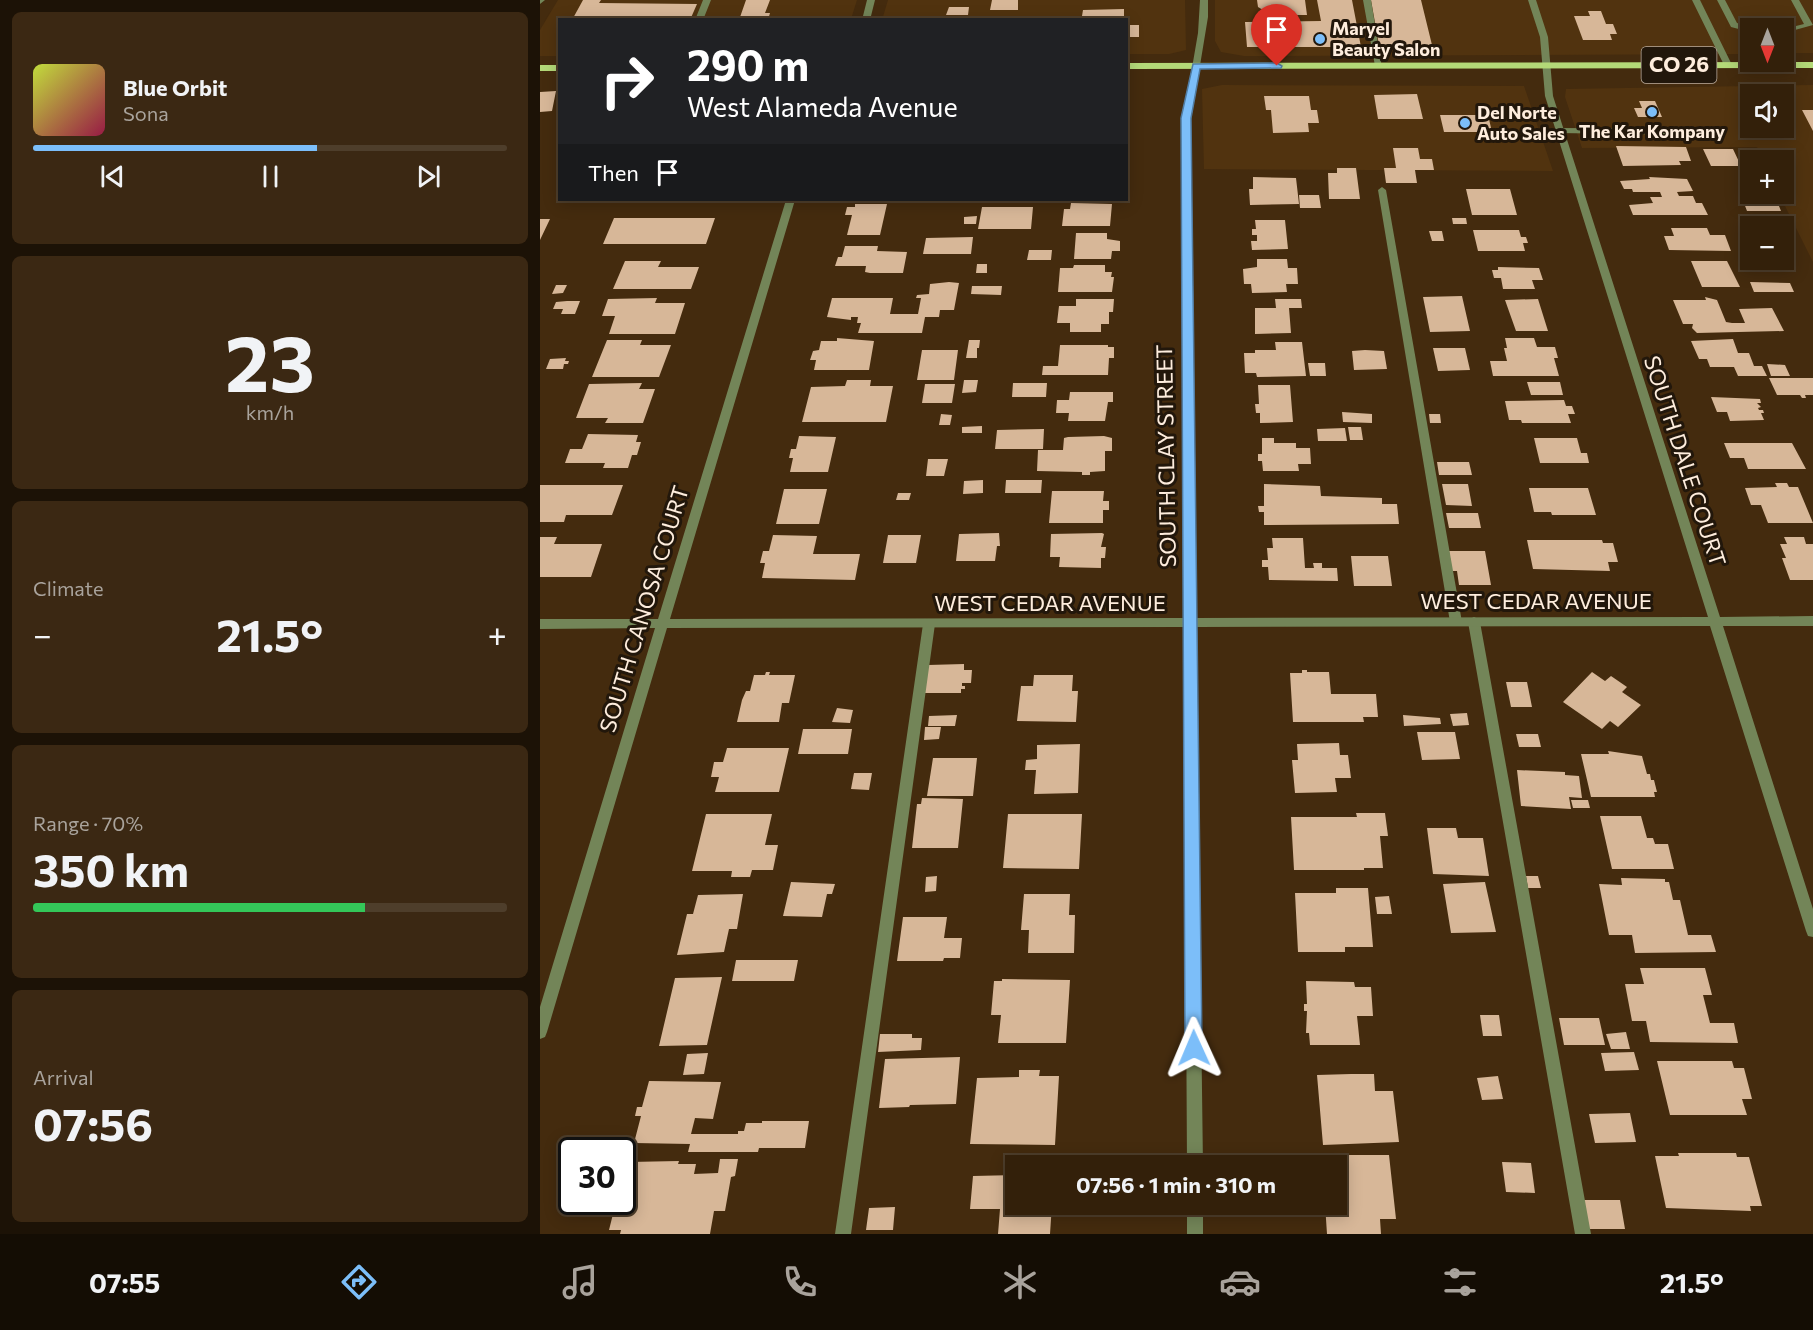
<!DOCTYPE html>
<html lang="en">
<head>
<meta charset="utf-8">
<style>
  :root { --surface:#33200a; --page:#3b2813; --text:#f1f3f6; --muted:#a9a39c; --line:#4e3e2b; --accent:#7cbef9 }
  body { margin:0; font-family:Commissioner,sans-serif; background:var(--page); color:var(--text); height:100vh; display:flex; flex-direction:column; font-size:22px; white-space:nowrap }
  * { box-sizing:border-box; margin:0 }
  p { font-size:20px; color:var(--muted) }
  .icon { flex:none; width:33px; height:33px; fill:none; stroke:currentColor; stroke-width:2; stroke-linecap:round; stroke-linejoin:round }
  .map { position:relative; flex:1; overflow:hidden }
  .details { display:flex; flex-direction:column; gap:12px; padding:12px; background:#1c1206; width:540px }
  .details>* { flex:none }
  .top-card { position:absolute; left:18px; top:18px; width:570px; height:183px; border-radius:0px; box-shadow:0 3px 15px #0003,0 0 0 2px var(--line); background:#202124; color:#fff; overflow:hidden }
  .needle { width:39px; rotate:180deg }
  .fabs { position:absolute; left:1200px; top:18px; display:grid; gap:12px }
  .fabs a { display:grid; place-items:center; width:54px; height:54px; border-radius:0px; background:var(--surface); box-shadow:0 3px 15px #0003,0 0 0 2px var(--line); font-size:30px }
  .speed { position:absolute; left:18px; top:1137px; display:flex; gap:12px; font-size:30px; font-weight:700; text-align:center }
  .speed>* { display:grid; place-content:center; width:78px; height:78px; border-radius:50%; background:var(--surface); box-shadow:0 3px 15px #0003,0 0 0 2px var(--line); line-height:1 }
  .speed .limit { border:3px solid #111; border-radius:9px; background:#fff; color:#111 }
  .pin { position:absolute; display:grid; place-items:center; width:51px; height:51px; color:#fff; margin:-62px -26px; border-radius:50% 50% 50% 0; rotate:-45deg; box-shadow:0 0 6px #0007 }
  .pin .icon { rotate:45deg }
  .me { position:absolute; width:66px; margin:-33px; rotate:359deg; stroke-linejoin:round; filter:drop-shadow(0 0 4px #0008) }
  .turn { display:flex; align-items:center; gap:21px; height:126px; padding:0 30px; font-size:27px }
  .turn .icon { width:78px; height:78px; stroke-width:2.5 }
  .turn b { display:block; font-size:42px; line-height:51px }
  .then { display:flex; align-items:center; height:57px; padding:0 30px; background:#0003; gap:12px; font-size:22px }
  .big { font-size:45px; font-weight:700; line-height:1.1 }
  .details .card { flex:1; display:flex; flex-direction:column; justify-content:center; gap:9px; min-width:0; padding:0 21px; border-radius:9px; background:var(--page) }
  .details .dial { align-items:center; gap:0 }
  .dial b { font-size:78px; line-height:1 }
  .song { display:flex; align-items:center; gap:18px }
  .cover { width:72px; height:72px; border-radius:9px; background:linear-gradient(135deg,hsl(70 70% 55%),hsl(340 70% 35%)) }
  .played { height:6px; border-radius:3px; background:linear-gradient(90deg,var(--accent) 60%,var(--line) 60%) }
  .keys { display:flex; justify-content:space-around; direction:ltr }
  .heat { display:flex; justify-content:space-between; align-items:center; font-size:33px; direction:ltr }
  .charge { height:9px; border-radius:4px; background:linear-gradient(90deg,#34c759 70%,var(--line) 0) }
  .trip { position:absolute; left:465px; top:1155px; width:342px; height:60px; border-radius:0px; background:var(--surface); box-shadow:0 3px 15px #0003,0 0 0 2px var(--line); font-weight:700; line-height:60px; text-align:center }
  .menu { display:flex; height:96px; justify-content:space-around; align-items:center; background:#140d04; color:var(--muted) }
  .menu .icon { width:42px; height:42px }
  .menu .current { color:var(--accent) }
  .menu b { font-size:27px; color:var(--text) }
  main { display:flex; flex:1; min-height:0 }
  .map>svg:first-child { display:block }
  .built { fill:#51330f; fill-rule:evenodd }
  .building { fill:#d7b798 }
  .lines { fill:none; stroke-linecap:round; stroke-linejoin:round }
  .service { fill:#738558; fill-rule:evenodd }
  .minor { fill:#738558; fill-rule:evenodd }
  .primary { fill:#b4d978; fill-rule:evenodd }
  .route { fill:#7cbef9; stroke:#517ca2; stroke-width:1.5 }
  .poi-dot { fill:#7cbef9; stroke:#22170b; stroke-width:2 }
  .labels { text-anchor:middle; stroke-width:6; stroke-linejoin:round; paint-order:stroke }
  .far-poi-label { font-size:18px; font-weight:bold; fill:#feeddd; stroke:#22170b; text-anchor:start }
  .shield { fill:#22170b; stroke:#bcad9e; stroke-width:1.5 }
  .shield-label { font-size:21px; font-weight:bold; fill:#feeddd }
  .street-label { font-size:22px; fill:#feeddd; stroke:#22170b }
</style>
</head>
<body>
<main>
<section class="details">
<div class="card">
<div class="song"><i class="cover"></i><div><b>Blue Orbit</b><p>Sona</p></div></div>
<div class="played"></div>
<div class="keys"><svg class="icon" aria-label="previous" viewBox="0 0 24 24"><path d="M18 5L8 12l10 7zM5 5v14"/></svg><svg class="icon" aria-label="pause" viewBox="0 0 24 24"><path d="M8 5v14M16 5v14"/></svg><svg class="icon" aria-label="next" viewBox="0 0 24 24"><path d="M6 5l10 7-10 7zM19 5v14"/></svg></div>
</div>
<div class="card dial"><b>23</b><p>km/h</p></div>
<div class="card"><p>Climate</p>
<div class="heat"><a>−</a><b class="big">21.5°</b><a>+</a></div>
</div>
<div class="card"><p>Range · 70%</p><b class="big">350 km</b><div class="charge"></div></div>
<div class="card"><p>Arrival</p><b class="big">07:56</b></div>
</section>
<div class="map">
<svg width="1273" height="1234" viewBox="0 0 1273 1234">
  <rect width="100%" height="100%" fill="#442b0e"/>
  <path class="built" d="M18 0H317L311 19 20 20 19 56H0V30Z
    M348 0H645L646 50 629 54H587L586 20H342Z
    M675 0H1273V53H1244V28H1210V54L704 56 681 52 675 41Z
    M682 85 984 86 1013 171 664 169 662 89Z
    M1273 85V262L1239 194H1244V160H1224L1217 147 1042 148 1025 97 1026 89ZM1210 94H1244V128H1210Z"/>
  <path class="building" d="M43 0H61L59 3 157 4 150 20H32Z
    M206 0H230L225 13H230L228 20H199Z
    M452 0H478V10H450Z
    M717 0H765L767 15H753L754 19 724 16 723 10 718 7Z
    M777 0H812L821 47H707L705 22 781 21Z
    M831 0H881L892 45H839Z
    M409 7H429L428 15H406Z
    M584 9V17L542 16 543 10Z
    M1048 11H1061L1066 24H1073L1077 34H1070L1072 40H1043L1034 16H1050Z
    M586 25H599V37H586Z
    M16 91 12 111 0 112V92Z
    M877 94 883 119H838L834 95Z
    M724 96H769L771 110H777L779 123H768L769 132 733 133 731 110H726Z
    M1099 101H1115L1122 117H1098L1094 108H1102Z
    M1262 110H1273V131Z
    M900 115H948L952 132H904Z
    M1076 146 1146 147 1151 161H1139L1141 165 1083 166Z
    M853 148H878L880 159H892L894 170H875L877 183H846L844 168H856Z
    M1163 149H1193L1201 166H1171Z
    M797 168H816L820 199H789L788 173H797Z
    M713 177 756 178 759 204 710 205 709 189H713Z
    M1109 177 1147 179 1153 191 1137 192 1139 196H1153L1156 203H1162L1168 215H1093L1089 205 1113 203 1110 197H1122L1120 192H1093L1092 189H1084L1080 181 1110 179Z
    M926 189H970L977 215H932Z
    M1199 190H1210V194H1214L1217 201H1237L1241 211H1207Z
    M759 195H779L781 208H760Z
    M531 203 572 204 570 226H522L524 209H530Z
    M315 204H347L340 235H307L312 215H305L307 207H315Z
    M442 207H493L491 229H438Z
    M437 216 436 224H424V217Z
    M74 218H175L166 244H63Z
    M912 218H926L927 224H913Z
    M0 219H10L0 240Z
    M715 220H745L748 249 712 250 711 241H717V235H712V229H716Z
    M1131 228H1167L1170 235H1185L1191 251 1129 250 1124 236H1134Z
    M933 230H979L981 237H986L988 243H983L985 251H938Z
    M889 231H902L904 241H892Z
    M536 233H567V239L580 241V251H572L571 259H534Z
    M433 237 431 254H383L386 238Z
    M305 246H338L337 251 367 252 363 273H330L325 272 326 266H295L298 257H302Z
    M489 250H512L511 260H487Z
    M717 259H747L748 268H757L758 284H746L747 292 712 293 711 284H704L703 269 717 267Z
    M85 261H121L118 267H159L151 289H73Z
    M1151 261H1187L1200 287H1162Z
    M437 264H447V273H436Z
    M534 265H565V272H572L571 277H574L572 292H518L520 268H533Z
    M958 267 999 268 1003 280H992L995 289H963L961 278H954L952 270H958Z
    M409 282 419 283 414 310H400L399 317H385L382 333H318L321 323H317L318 317H311V320L287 317 292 298H353L350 314H378L381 298H376L377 295 389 294 390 284Z
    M1210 282 1250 283 1254 292H1214Z
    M16 285H27L23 293 12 294Z
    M432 286H462L461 295 431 294Z
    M922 296 930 331 890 332 883 297Z
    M1165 297 1177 300 1186 322 1192 323H1205L1199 309 1232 308 1244 331 1157 333 1152 328 1153 324H1143L1133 300H1166Z
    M117 298 115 303H145L135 334H69L75 316H62L68 299Z
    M536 299H574L573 312H569V324H561V332H530V323H517L519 306H536Z
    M735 299H761L762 308H749L751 333 715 334V308H736Z
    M998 299 1008 331H976L965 300Z
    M27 301H40L35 314H21L23 309H13L16 302Z
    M297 338 334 341 329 370H274L276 360H270L273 351 279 350 281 341H297Z
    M965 338H994L997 347H1015L1018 358H1014L1019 376H953L950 361H967L964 348H967Z
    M1193 339 1198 353H1209L1214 366H1222L1227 376H1198L1194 367H1170L1167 359H1159L1151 341Z
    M67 340H102L100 345H131L119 377H52Z
    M429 340H440L439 348H437V358H426Z
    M735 342H762L766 376 717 377 716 373H705L704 353H715V350H736Z
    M520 345H568V347H574V358H569L568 375H502L503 366H518Z
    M893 348H925L930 370 898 371Z
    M382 350H418L414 380H377Z
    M825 350 844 351 847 369 814 370 812 351Z
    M26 358 25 361H29L28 364H24L23 369H6L10 359Z
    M768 363H785L786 376H770Z
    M1227 364 1245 365 1250 376H1231Z
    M1229 378H1273V395H1265L1266 398H1262L1260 395H1237Z
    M307 380H331L330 386H353L346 422H262L271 387 305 386Z
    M424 380H438L436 392 422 393Z
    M987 382H1020L1023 395H991Z
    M102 383 99 389H115L103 423H65L68 418H36L49 384Z
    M473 383H507L506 397H472Z
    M385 384H415L412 403H382Z
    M718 385H750L753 422 720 423V413H716L715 404H719Z
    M530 392H573V402H568L565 421H528L529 413H516L517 400H529Z
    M1171 397 1220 399 1221 403H1217L1221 407 1218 408 1219 410H1223L1224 413H1221L1224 420 1190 421 1187 412H1177Z
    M1024 400 1026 406H1032L1035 414H1028L1031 423H982L981 420H969L965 401Z
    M802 412 832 414V423L803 422Z
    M401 414 412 415 410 425H399Z
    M889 414H900L901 423H890Z
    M442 426V433H422V427Z
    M808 427H821L823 440H810Z
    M805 428 807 441H778L777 429Z
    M504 429 503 449H455L457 430Z
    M48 434 98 435 96 442H101L97 455H92L88 468H63L65 463H25L30 449H42Z
    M259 436 296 437 288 472H250L253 458H249L251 449H256Z
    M564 436 572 438V451H565V471L550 472V475H542V472L497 471 498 450H523L524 438 528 437Z
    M722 438H734V443H756V448H770L771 464H758L759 471H723L722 461H718V454H722Z
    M994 438H1037L1041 453H1047L1049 463H1000Z
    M1184 443H1252L1266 469H1208L1204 458H1190Z
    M388 459H408L404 476H386Z
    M897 462H929L932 475H899Z
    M443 480V493L423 494 424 481Z
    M466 480H502L501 493H465Z
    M1235 483H1247L1249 487H1258L1273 523H1228L1221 505H1211L1205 488 1237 487Z
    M724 484 780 486 781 496 842 498V504H857L859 524 724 525V512H719L718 506H724Z
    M902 484H928L932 506 906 505Z
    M0 485H83L72 515H26L24 522H0Z
    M989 488H1048L1056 515H1012L1011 512H994Z
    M244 489H287L279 524H236Z
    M512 491H564L563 501H569V510H563V523H509Z
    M358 493H371L369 500H356Z
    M906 513H938L941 528H909Z
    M459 533 460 546H457L455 561H416L419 534Z
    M562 533 564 534 561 547H566L565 558H561V568L519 567 520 557H510L511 534Z
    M233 535 277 536 273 554H320L315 580 222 578 225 563H220L223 551H229Z
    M348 535H381L376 563H343Z
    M0 537H17L14 544H62L51 577H0Z
    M1244 537H1264L1266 544H1273V580H1250L1242 558H1246L1240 544H1247Z
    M732 538H763L765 568H774L773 563H782V568H797L798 581 729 580 728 567H722V560H728L727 548H733Z
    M987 540H1062L1063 543H1073L1078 562H1068L1070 571 993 569Z
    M909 551H945L951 585H919L917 571H912Z
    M811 556H848L852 586H814Z
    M424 664V670H432L431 683H422V686H425V689H421V693H384L388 665Z
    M762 670H767V672H789L791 694H836L838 717H823L824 722H753L750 673H762Z
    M226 672H230L229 675H255L249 703H242L239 722H197L202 700 206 691H210L214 675H225Z
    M1052 672 1065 681 1071 676 1087 687 1082 692 1101 705 1078 727 1070 721 1062 729 1023 702Z
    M494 675H533L532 691H538L536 722 477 721 481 686H493Z
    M966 682H987L992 707H971Z
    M297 708 313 710 310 723 292 722Z
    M927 713 929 725 913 726 910 714Z
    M417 715 415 726H388L389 716Z
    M863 715 900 718 901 724 864 726Z
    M385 727H401L399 739 384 740Z
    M263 729H312L308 754H258Z
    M877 732H915L920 759 882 760Z
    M976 734H998L1001 747H979Z
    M799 743 800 755H808L811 778H795L797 792 755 793 752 760H758L757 744Z
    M540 744 538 793 494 794 496 770H485L486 760 497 759V745Z
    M187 748H249L239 792H175L179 777H171L174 762H183Z
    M1068 751 1102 756 1107 774H1110L1111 780H1114L1117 792H1114L1115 797H1051L1041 754H1069Z
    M393 758H437L433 796H387Z
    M977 770 1025 772V775L1039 776 1042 798 1029 797 1031 809 981 806Z
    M314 773H332L329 790 311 789Z
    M382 798 423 799 418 848H372L377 804H381Z
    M1031 800H1048L1050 808H1033Z
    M816 813H845L848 836H840L843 868H824V870H754L751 817H817Z
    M166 814H232L225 845H238L233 870H212L210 877H191L192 871H152Z
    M468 814H542L539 869 463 868Z
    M1060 816H1101L1107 838H1113L1115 844H1128L1134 869H1072Z
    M887 828H916L918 838H943L949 876 893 874Z
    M397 876 396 891 385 892 386 877Z
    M986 876H998L1001 888H988Z
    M1081 878 1125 879V882H1129L1133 900H1140L1148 935H1171L1176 952 1095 953 1092 935H1069L1059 884 1082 885Z
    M251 882 295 884 292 894H287L282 917 243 916Z
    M945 882 956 932 911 933 903 884Z
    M796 888H828L833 947H805V952H758L755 893H796Z
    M203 894 197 929H189L184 952 137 955 147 914H153L158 895Z
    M484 894H530L529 915H535L534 953H488L489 930H481Z
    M849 896 852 914H837L835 897Z
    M363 917H407L404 938H422L420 958H404L403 961H357Z
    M196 960H258L254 981H192Z
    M1100 968H1165L1172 995H1163L1170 1023H1194L1198 1043 1110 1042 1106 1021H1092L1085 984H1104Z
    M182 977 167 1045 119 1046 135 978Z
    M462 979 530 980 526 1043H458L461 1015H451L454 981H462Z
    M766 981 814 982 815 987H831L833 1016H817L820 1045H770L769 1033H766L767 1011H764V1004H767Z
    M940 1015H959L962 1036H943Z
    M1019 1018H1059L1065 1045H1024Z
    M1086 1032 1090 1049H1071L1066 1034Z
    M340 1034H372V1038H382L381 1050 338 1052Z
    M1094 1052 1099 1070 1065 1071 1061 1053Z
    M168 1053 164 1074 143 1075 147 1054Z
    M420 1057 416 1104 370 1105 369 1107 339 1108 345 1059Z
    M1117 1061H1192L1194 1068H1204L1212 1099H1202L1207 1115H1130Z
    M479 1070H500L499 1076H519L515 1145 430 1144 437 1078 479 1077Z
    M811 1074H834L835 1091H853L859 1142 783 1145 777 1075Z
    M958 1076 963 1099 942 1100 937 1078Z
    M109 1081 181 1082 173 1119 155 1118 151 1134H198V1131H204L206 1123H222V1121H269L265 1148H219L218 1152H148L150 1144 94 1143 101 1116H95L97 1107H102Z
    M1090 1113 1096 1142 1055 1143 1049 1114Z
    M1138 1153H1196L1197 1157H1209L1222 1206H1210L1211 1211 1126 1208 1115 1156H1139Z
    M783 1155H849L856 1219H840L841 1234H787L785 1204H796V1166H784Z
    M180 1159H198L195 1176 191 1177 185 1211H174L170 1234H80L81 1230H69L76 1202H82V1188L89 1162 139 1161 138 1164H156L154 1174 178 1173Z
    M962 1162 991 1163 995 1193 966 1192Z
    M476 1175V1204H512L510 1234H458L460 1209H430L433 1176Z
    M1041 1200H1080L1085 1229H1047Z
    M355 1207 353 1230H326L329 1208Z"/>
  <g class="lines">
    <path class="service" d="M163 0H171L163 20H155Z
      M823 0H831L842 68 835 66Z
      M1152 0H1160L1192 65 1191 67 1184 65Z
      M1177 0H1185L1197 23 1213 28H1210V32L1191 27Z
      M1251 0H1259L1273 25 1244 33V29L1264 24Z
      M1020 128 1159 129 1163 132 1159 135 1017 133 1016 131Z
      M842 187 846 190 922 622 920 625H912L910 622 838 190Z
      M934 617 938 619 940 622 1051 1234H1035L928 622 930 619Z
      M389 619 393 621 395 624 311 1234H295L383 624 385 621Z"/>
    <path class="minor" d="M0 0H5L0 4Z
      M327 0H335L330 20H322Z
      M660 0H668V17L649 132 656 618 1168 617 1005 96 1000 37 988 0H996L1008 37 1013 96 1180 617 1273 616V626H1183L1273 909V937L1268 936 1266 931 1170 626 656 627 663 1166H647L644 627 127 628 7 1032 5 1037 0 1039V1007L115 628 0 629V619H118L246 200H255L130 619 644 618 641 132 658 33Z
      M647 1204H663V1234H647Z"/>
    <path class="primary" d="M1273 62V68L586 69V63Z
      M0 65H20V71H0Z"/>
  </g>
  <path class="route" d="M737 63 742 66 741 68 660 69 651 118 662 1048 660 1053 654 1056 648 1053 645 1048 641 118 653 64Z"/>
  <g class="poi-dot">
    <circle cx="780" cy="39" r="6"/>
    <circle cx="1112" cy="112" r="6"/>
    <circle cx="925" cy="123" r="6"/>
  </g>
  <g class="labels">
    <g class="far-poi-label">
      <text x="792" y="35">Maryel<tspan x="792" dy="21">Beauty Salon</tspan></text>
      <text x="937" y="119">Del Norte<tspan x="937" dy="21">Auto Sales</tspan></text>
      <text x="1112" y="138" text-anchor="middle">The Kar Kompany</text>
    </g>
    <rect class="shield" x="1101.5" y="47" width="75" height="36" rx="4.5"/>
    <g class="shield-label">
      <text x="1139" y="72">CO 26</text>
    </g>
    <g class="street-label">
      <text transform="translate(626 456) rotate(-91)" y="8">SOUTH CLAY STREET</text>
      <text transform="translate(1145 461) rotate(72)" y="8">SOUTH DALE COURT</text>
      <text x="996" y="609">WEST CEDAR AVENUE</text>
      <text x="510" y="611">WEST CEDAR AVENUE</text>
      <text transform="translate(104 609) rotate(-73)" y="8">SOUTH CANOSA COURT</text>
    </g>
  </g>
</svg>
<div class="fabs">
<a><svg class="needle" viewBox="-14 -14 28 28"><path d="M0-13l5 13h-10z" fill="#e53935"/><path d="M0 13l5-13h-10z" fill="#a9a39c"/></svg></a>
<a><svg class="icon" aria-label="sound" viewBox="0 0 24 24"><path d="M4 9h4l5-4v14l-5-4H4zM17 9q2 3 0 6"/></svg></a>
<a>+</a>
<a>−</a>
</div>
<div class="speed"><div class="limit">30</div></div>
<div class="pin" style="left:737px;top:66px;background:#d93025"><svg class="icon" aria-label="arrive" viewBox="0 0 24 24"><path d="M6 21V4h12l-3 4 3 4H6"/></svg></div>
<svg class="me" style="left:654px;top:1048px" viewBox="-20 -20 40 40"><path d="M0-17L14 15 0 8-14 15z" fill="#7cbef9" stroke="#fff" stroke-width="4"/></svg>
<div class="trip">07:56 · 1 min · 310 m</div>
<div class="top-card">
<div class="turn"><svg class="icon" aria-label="right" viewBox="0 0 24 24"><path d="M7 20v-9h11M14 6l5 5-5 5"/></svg><div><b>290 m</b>West Alameda Avenue</div></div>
<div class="then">Then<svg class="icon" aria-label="arrive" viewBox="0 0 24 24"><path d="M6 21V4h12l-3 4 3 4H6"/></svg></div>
</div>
</div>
</main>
<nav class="menu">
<b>07:55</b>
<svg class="icon current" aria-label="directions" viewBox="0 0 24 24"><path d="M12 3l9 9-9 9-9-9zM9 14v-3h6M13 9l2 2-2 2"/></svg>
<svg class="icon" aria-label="music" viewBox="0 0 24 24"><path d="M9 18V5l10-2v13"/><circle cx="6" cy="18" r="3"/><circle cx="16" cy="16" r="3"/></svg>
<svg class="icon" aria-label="phone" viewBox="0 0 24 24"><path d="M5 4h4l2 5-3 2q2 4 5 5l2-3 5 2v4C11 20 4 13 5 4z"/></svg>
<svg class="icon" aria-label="climate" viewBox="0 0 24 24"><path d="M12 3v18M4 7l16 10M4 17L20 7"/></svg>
<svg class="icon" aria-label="car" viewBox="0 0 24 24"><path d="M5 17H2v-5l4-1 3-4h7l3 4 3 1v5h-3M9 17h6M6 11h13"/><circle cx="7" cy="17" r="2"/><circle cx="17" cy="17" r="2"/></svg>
<svg class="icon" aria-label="filters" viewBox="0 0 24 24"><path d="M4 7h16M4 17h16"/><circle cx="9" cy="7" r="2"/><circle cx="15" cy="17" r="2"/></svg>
<b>21.5°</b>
</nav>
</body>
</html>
